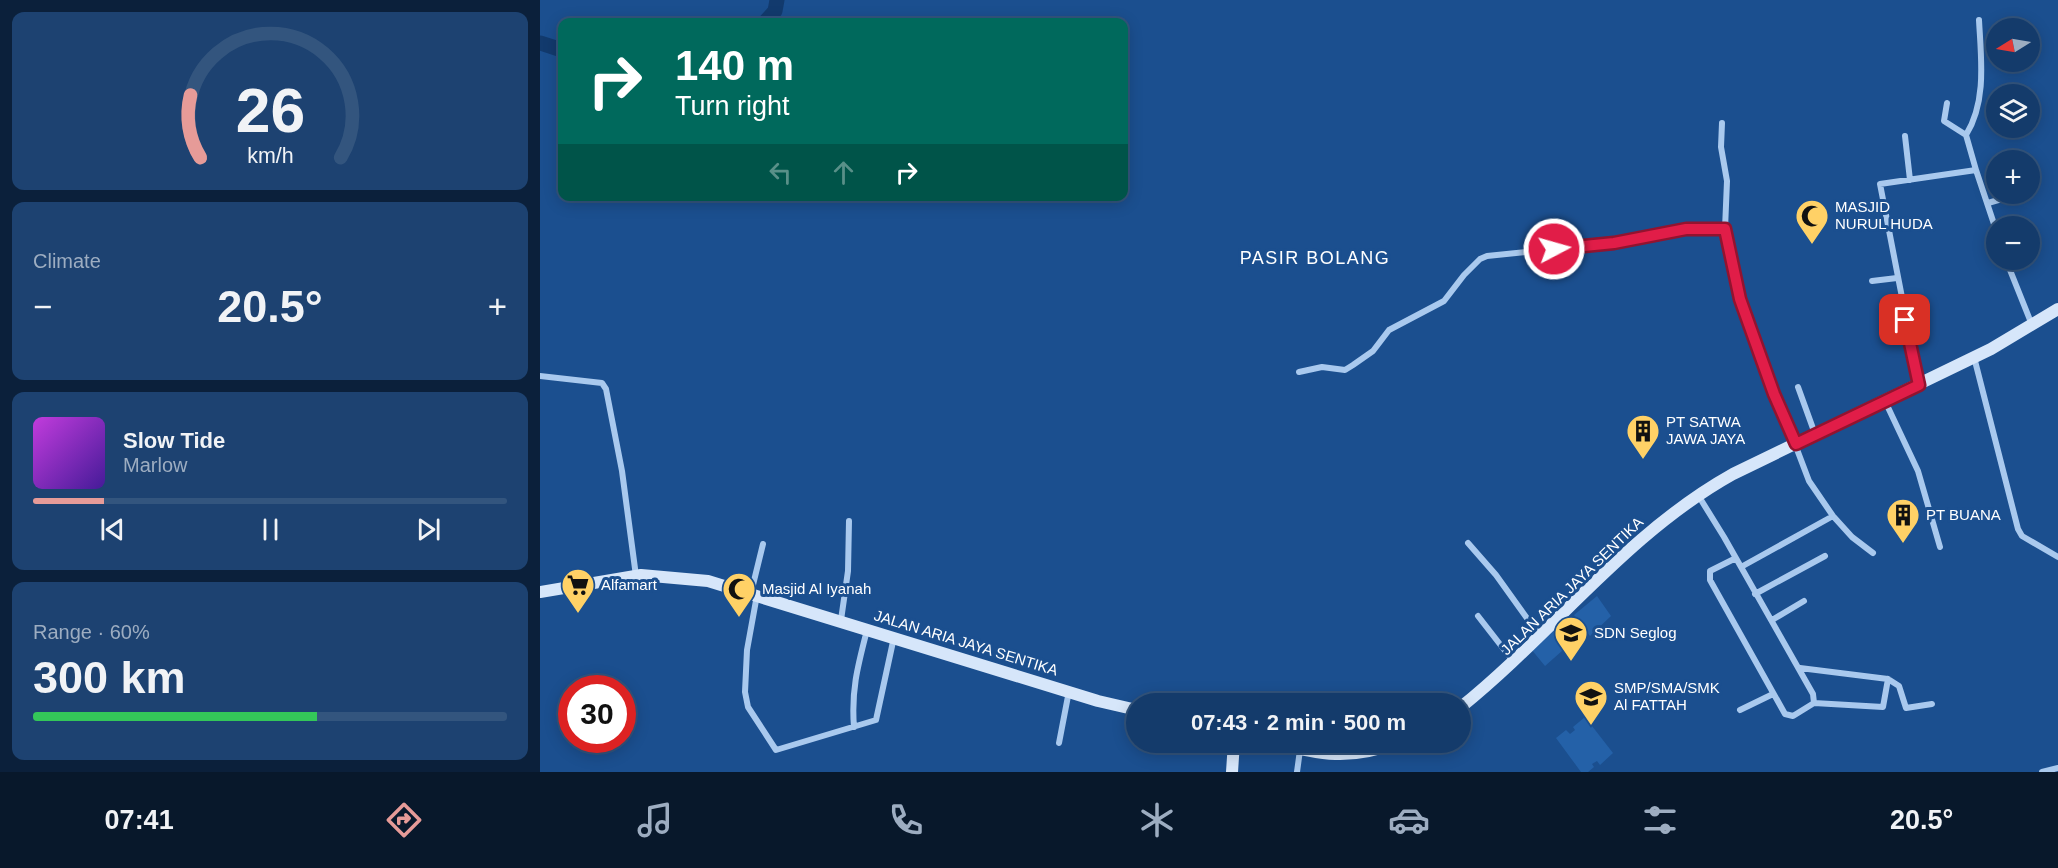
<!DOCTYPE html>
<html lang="en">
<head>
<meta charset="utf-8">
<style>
  :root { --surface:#143b6b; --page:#1d4271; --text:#f1f3f6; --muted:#9dadc1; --line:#33557e; --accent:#e69b98 }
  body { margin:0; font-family:Arial,sans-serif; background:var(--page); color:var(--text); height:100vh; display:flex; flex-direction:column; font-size:22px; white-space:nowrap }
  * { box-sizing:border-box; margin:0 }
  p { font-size:20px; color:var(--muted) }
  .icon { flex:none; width:33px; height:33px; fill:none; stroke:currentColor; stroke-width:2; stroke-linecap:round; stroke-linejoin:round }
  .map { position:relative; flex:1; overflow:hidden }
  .panel { display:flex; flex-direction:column; gap:12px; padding:12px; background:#0b203b; width:540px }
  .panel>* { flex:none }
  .hud { position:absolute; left:18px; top:18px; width:570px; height:183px; border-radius:12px; box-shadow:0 3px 15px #0003,0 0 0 2px var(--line); background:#00695c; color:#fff; overflow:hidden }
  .needle { width:39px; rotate:259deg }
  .fabs { position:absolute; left:1446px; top:18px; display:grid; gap:12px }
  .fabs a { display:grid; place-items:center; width:54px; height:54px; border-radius:50%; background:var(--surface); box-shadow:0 3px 15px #0003,0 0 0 2px var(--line); font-size:30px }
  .speed { position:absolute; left:18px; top:675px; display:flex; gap:12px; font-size:30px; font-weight:700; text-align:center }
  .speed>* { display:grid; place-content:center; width:78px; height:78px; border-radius:50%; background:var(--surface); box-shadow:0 3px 15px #0003,0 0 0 2px var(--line); line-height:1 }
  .speed .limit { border:9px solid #d22; background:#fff; color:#111 }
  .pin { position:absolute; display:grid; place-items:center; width:51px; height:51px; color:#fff; margin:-26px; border-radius:12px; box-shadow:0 3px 9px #0006 }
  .me { position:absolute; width:66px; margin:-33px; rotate:84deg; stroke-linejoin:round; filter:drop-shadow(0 0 4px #0008) }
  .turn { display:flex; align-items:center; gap:21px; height:126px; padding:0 18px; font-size:27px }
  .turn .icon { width:78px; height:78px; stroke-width:2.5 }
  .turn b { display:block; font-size:42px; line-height:51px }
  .lanes { display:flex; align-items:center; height:57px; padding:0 18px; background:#0003; justify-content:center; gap:30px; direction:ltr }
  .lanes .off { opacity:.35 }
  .big { font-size:45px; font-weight:700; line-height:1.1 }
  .panel .card { flex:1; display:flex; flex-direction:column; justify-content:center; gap:9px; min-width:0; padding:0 21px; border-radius:12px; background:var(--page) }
  .panel .dial { align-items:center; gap:0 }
  .dial svg { height:156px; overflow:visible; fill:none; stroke:var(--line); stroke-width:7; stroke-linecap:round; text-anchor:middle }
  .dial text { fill:var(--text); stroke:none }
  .song { display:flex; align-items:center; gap:18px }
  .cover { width:72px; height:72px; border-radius:9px; background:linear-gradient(135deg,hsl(290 70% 55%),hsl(260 70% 35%)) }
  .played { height:6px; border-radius:3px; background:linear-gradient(90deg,var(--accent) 15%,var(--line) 15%) }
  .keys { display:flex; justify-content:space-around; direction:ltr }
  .heat { display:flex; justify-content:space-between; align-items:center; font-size:33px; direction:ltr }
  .charge { height:9px; border-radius:4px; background:linear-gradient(90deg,#34c759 60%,var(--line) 0) }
  .trip { position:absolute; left:586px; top:693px; width:345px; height:60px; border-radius:30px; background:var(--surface); box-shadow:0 3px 15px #0003,0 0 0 2px var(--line); font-weight:700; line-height:60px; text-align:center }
  .menu { display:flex; height:96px; justify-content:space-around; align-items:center; background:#08182b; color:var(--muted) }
  .menu .icon { width:42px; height:42px }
  .menu .active { color:var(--accent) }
  .menu b { font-size:27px; color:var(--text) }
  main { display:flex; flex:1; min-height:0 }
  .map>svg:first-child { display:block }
  .green { fill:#2461a8 }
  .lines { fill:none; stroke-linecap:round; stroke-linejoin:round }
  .river { stroke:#123a6d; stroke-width:15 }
  .street { stroke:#a9c9ee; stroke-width:6 }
  .secondary { stroke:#d6e6fa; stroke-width:12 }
  .route-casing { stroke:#92132f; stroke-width:15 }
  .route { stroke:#e11d48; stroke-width:10 }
  .labels { text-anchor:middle; stroke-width:6; stroke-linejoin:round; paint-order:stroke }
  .poi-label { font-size:15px; fill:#fff; stroke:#1b4f8f; text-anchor:start }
  .street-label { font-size:15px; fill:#fff; stroke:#1b4f8f }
  .quarter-label { font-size:18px; letter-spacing:1.5px; fill:#fff; stroke:#1b4f8f }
</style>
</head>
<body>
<main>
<section class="panel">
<div class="card dial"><svg viewBox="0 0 100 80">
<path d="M14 69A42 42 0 1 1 86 69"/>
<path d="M14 69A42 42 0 0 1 9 37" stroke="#e69b98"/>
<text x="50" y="56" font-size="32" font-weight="700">26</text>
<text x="50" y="72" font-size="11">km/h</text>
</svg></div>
<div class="card"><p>Climate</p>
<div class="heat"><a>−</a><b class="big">20.5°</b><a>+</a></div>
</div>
<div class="card">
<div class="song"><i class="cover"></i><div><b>Slow Tide</b><p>Marlow</p></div></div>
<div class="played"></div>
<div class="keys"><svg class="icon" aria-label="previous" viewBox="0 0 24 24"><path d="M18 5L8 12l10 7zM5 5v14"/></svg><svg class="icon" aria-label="pause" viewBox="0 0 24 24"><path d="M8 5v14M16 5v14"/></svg><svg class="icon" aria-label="next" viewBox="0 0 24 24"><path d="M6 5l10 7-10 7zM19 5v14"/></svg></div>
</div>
<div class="card"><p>Range · 60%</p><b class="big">300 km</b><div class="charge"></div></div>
</section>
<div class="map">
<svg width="1518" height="772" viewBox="0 0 1518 772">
  <rect width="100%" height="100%" fill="#1b4f8f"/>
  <path class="green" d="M1057 596 1071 616 1050 636 1034 615Z
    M1025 617 1040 635 1005 666 991 649Z
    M1045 717 1073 753 1060 765 1057 761 1052 764 1054 767 1048 772H1041L1016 738 1026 730 1030 734 1035 730 1033 727Z"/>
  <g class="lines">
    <path class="river" d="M225 22 235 11 237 0
      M0 43 22 50"/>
    <path class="street" d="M1407 103 1404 121 1426 135 1436 170
      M1182 123 1181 147 1187 181 1185 229
      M1426 135C1447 101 1441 58 1439 20
      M1365 136 1370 180
      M1448 203 1479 194
      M1466 260 1492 325
      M1332 281 1357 278
      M1434 357 1478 529 1482 536 1518 557
      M759 372 782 367 805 370 813 365 833 351 849 330 904 301 924 275 940 259 947 256 1074 243 1146 229H1185L1200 299 1269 481 1293 516 1312 537 1333 553
      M0 376 62 383 66 389 82 471 96 576
      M1379 385 1340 184 1436 170 1456 230
      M1258 387 1275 434
      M1345 401 1378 471 1400 547
      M1158 495 1184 537 1273 694 1274 703 1253 716 1245 714 1170 580V571L1196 558
      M928 543 956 575 999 635
      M1201 567 1293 516
      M211 593 223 544
      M1215 594 1285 556
      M217 595 207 650 205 692 208 707 236 750 336 720 354 637
      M938 616 973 661
      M301 620 308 571 309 521
      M1232 620 1264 601
      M1260 668 1348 679 1343 707 1274 703
      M1348 679 1359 686 1366 708 1392 704
      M1200 710 1233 694
      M314 727C311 690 318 665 327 630
      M519 743 529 691
      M757 772 760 750
      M1502 772 1518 768"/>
    <path class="secondary" d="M0 592 101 575 168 581 558 701 597 710
      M921 707C1014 632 1087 533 1193 474L1451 349 1518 309
      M731 742C780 755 811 761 859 742
      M692 772 694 742"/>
  </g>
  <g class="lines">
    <defs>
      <path id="route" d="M1014 249 1074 243 1146 229H1185L1200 299 1234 394 1256 444 1379 385 1365 320"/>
    </defs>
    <use href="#route" class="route-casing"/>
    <use href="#route" class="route"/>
  </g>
  <defs>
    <symbol id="mosque-pin" viewBox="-11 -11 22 30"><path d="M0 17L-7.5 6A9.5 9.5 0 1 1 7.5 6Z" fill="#ffd166" stroke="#1b4f8f"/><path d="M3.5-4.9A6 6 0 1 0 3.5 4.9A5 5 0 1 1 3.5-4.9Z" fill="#111"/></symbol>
    <symbol id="building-pin" viewBox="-11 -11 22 30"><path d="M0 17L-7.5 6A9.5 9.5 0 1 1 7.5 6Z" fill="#ffd166" stroke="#1b4f8f"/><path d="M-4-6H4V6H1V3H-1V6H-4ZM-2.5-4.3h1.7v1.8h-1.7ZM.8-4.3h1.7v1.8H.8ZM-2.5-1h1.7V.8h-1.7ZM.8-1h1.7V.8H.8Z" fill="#111"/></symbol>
    <symbol id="supermarket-pin" viewBox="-11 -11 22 30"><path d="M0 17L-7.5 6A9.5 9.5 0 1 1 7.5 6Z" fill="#ffd166" stroke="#1b4f8f"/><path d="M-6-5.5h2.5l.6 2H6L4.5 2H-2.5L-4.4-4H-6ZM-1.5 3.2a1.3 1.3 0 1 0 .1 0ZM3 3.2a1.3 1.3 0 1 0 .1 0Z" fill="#111"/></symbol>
    <symbol id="school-pin" viewBox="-11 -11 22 30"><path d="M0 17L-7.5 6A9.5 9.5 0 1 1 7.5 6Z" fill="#ffd166" stroke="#1b4f8f"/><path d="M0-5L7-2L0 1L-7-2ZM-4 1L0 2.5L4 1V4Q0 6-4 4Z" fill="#111"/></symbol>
  </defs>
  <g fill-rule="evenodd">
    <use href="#mosque-pin" x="1253" y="197" width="38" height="52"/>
    <use href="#building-pin" x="1084" y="412" width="38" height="52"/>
    <use href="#building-pin" x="1344" y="496" width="38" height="52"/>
    <use href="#supermarket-pin" x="19" y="566" width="38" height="52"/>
    <use href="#mosque-pin" x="180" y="570" width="38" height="52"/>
    <use href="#school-pin" x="1012" y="614" width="38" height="52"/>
    <use href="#school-pin" x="1032" y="678" width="38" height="52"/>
  </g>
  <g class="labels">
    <g class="poi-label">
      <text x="1295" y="212">MASJID<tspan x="1295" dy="17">NURUL HUDA</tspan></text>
      <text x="1126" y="427">PT SATWA<tspan x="1126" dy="17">JAWA JAYA</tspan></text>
      <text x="1386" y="520">PT BUANA</text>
      <text x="61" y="590">Alfamart</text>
      <text x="222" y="594">Masjid Al Iyanah</text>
      <text x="1054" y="638">SDN Seglog</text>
      <text x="1074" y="693">SMP/SMA/SMK<tspan x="1074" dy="17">Al FATTAH</tspan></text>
    </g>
    <g class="street-label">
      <text transform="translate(1032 586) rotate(-44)" y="5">JALAN ARIA JAYA SENTIKA</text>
      <text transform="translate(426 643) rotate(17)" y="5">JALAN ARIA JAYA SENTIKA</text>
    </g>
    <g class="quarter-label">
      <text x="775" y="264">PASIR BOLANG</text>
    </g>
  </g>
</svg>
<div class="fabs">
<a><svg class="needle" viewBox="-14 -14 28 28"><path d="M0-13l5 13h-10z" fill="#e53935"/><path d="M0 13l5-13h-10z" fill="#9dadc1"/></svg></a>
<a><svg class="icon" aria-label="layers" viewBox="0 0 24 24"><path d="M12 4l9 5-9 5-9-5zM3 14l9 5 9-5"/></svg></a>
<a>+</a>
<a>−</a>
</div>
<div class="speed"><div class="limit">30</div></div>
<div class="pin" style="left:1365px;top:320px;background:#d93025"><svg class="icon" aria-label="arrive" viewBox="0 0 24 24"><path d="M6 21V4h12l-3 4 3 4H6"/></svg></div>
<svg class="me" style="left:1014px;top:249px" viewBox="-20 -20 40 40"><circle r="17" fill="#e11d48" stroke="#fff" stroke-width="3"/><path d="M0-11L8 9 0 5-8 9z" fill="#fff"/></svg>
<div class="trip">07:43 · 2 min · 500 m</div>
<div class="hud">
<div class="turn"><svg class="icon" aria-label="right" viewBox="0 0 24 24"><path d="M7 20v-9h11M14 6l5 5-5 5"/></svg><div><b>140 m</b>Turn right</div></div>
<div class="lanes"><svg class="icon off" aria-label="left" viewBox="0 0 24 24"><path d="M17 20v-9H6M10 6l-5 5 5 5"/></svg><svg class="icon off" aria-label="ahead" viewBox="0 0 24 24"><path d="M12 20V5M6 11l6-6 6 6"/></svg><svg class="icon" aria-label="right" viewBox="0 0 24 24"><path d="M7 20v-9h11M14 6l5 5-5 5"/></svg></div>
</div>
</div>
</main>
<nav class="menu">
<b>07:41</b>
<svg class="icon active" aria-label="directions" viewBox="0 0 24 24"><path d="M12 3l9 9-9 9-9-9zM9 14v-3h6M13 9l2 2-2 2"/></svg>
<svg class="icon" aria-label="music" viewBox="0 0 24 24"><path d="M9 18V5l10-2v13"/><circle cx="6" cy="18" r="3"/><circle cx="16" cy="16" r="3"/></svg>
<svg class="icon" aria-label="phone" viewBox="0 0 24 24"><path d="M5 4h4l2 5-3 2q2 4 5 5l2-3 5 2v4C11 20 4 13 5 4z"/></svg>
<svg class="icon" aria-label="climate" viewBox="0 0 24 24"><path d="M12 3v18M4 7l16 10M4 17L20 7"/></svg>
<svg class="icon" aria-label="car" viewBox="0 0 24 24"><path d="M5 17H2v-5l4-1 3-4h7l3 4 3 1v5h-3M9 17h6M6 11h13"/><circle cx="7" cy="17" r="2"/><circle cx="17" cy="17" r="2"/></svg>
<svg class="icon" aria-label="filters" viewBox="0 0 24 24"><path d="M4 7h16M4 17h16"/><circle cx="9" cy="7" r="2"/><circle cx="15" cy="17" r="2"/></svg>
<b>20.5°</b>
</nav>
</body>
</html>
